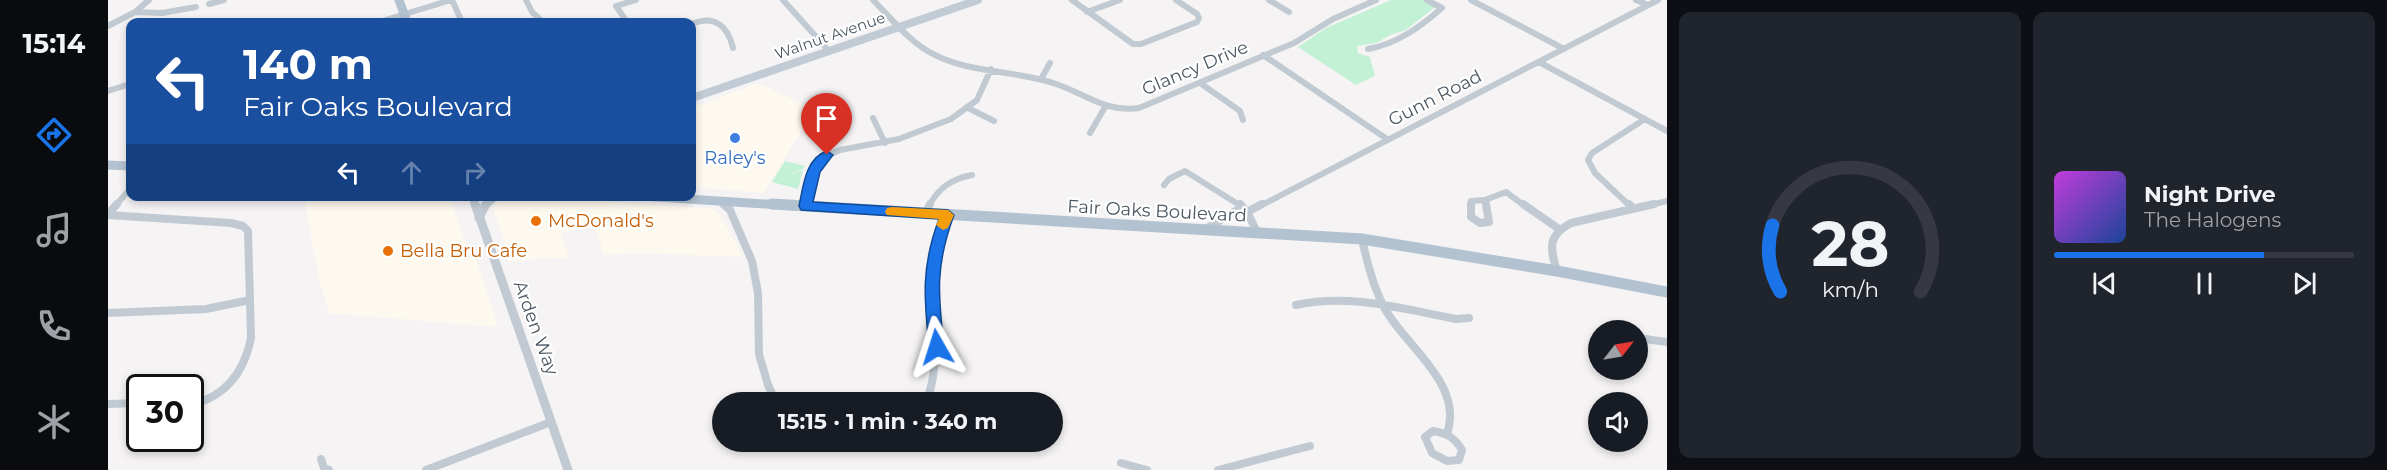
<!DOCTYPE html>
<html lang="en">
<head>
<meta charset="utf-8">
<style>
  :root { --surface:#171b24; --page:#20242c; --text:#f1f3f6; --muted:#9ea1a6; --line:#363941; --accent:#1a73e8 }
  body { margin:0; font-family:Montserrat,sans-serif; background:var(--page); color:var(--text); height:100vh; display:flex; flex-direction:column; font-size:22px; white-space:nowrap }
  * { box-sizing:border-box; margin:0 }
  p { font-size:20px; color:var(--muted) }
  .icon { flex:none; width:33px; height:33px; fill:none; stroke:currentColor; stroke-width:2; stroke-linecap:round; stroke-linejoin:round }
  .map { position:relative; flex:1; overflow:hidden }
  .sheet { display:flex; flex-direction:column; gap:12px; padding:12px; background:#0d0f14; width:720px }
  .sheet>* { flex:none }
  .guide { position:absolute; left:18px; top:18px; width:570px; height:183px; border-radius:12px; box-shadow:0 3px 9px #0003; background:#1a4fa0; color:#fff; overflow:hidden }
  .needle { width:39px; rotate:59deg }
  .tools { position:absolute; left:1480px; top:320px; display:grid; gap:12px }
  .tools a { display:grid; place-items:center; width:60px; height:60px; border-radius:50%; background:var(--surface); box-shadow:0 3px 9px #0003; font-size:30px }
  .speed { position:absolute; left:18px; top:374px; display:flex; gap:12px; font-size:30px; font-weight:700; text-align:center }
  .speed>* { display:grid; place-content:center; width:78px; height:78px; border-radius:50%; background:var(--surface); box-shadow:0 3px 9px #0003; line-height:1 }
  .speed .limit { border:3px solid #111; border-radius:9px; background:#fff; color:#111 }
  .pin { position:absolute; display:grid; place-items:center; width:51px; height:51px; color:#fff; margin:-62px -26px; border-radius:50% 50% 50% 0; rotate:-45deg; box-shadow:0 0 6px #0007 }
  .pin .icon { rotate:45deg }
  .me { position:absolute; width:66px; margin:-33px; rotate:354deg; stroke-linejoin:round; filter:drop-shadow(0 0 4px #0008) }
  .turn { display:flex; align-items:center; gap:21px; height:126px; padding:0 18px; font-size:27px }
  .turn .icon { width:78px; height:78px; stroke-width:2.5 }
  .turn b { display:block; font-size:42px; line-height:51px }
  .lanes { display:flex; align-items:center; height:57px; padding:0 18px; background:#0003; justify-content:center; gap:30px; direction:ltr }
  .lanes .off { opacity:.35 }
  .sheet .widget { flex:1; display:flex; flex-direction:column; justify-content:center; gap:9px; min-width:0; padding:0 21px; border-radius:12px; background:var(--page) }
  .sheet .dial { align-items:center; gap:0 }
  .dial svg { height:156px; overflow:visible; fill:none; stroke:var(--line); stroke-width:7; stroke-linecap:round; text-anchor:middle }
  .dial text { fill:var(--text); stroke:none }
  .song { display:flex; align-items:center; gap:18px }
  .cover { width:72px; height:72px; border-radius:9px; background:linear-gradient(135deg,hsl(290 70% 55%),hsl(220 70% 35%)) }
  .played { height:6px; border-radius:3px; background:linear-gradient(90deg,var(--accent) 70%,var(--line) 70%) }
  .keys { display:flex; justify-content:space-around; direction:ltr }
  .sheet .tiles { flex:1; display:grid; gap:12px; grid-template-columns:repeat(2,1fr) }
  .trip { position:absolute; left:604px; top:392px; width:351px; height:60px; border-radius:30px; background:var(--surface); box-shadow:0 3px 9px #0003; font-weight:700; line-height:60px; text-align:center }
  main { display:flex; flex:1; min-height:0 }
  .tab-bar { display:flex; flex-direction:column; width:108px; justify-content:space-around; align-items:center; background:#090b0e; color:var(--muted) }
  .tab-bar .icon { width:42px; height:42px }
  .tab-bar .current { color:var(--accent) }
  .tab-bar b { font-size:27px; color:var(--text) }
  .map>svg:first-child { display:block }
  .commercial { fill:#fdf9ef }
  .green { fill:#c3f1d5 }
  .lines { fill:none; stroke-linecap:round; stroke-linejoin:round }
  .minor-far1 { stroke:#c1cad2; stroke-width:6 }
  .minor { stroke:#c1cad2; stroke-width:8 }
  .tertiary-far1 { stroke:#c1cad2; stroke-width:7 }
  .tertiary { stroke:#c1cad2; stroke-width:9 }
  .secondary { stroke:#c1cbd6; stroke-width:8 }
  .primary-far1 { stroke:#b3c2d1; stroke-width:9 }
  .primary { stroke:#b3c2d1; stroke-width:11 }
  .route { fill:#1a73e8; stroke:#114b97; stroke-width:1.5 }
  .slow { fill:#f59e0b }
  .shop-dot { fill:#3f7fe0; stroke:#fff; stroke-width:2 }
  .food-dot { fill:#e8710a; stroke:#fff; stroke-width:2 }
  .labels { text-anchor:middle; stroke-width:4.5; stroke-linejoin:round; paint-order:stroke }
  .far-street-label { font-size:15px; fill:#4a5661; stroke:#fff }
  .street-label { font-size:18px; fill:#4a5661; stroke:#fff }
  .shop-label { font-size:18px; fill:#366cbe; stroke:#fff }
  .food-label { font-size:18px; fill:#c56008; stroke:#fff; text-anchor:start }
</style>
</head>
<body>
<main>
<nav class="tab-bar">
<b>15:14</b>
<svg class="icon current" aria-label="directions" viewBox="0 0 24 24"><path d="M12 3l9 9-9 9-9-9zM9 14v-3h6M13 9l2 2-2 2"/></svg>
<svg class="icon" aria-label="music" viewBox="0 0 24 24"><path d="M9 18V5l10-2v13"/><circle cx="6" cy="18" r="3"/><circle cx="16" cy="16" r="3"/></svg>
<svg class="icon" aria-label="phone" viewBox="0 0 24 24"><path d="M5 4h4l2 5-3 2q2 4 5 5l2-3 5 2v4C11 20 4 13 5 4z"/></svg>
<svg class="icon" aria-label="climate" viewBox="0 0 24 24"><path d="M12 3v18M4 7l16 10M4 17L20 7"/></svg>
</nav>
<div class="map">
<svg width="1559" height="470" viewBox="0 0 1559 470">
  <rect width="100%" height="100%" fill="#f5f3f3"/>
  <path class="commercial" d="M650 83 706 109 656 193 584 187V108Z
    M336 197 343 200 356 240 368 260 390 327 221 313 211 280 196 197Z
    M400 199 480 200 606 209 613 216 635 257 530 253 496 255 487 225 453 233 461 257 400 261 395 236 385 208 389 202Z"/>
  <path class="green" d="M1283 0H1317L1327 7 1298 30 1282 35 1268 43 1249 46 1250 53 1262 57 1267 76 1248 85 1190 47 1218 28Z
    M677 161 697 166 695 169 675 178 695 170 690 189 664 182Z"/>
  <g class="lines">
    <path class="minor-far1" d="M344 0 354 22
      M418 0 424 12 435 22
      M675 0 721 51
      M765 0C784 19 802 43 827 55 865 74 909 70 948 84 978 94 998 113 1031 108L1186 43 1225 19 1268 0
      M964 0 1025 44H1033L1089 22 1091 18 1089 14 1068 0
      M1161 0 1181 12
      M1363 0 1456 49
      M1528 0 1540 5
      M101 4 116 0
      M27 12 54 13 88 7
      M979 12 1012 0
      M271 22 343 0
      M519 22 508 6 528 0
      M584 24C606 14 620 26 625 48
      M0 26 27 12 41 0
      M1260 49C1289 44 1312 27 1334 8L1319 0
      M1155 55 1279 139
      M1431 62 1559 131
      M933 79 942 63
      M1092 83 1132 111 1135 120
      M0 91 22 84
      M860 108 886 121
      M765 118 777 143
      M982 133 997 107
      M1056 185 1061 179 1077 171 1133 206
      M1377 200 1398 192 1417 206
      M611 201 617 206
      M7 206 22 189
      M698 206 705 170 715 158 732 150 791 139 843 119 869 100 883 69
      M821 206C831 187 844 179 864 175
      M1152 206 1550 0
      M1363 206V201L1377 200 1378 206
      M1522 206 1487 173 1480 160 1484 153 1537 119
      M1539 206 1559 201"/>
    <path class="minor" d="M615 204 622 210 644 261 650 293 651 354 660 385 668 402
      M1132 204 1139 212
      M1363 204V217L1372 223 1381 222 1378 204
      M1415 204 1451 229
      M1521 204 1525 208
      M0 214 9 204
      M817 214 822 204
      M0 215 123 223 135 226 140 231 143 338C136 373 117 397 82 405
      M1098 229 1134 207
      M1150 234 1139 212 1154 204
      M1254 239C1259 263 1265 287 1277 309 1299 348 1356 384 1339 434
      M1449 271C1442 248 1439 236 1463 223L1546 204
      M1188 305C1242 293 1295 309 1348 319L1361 318
      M0 313 98 309 142 300
      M1530 338 1559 342
      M1485 351 1491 347
      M818 402C834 363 823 327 823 287 823 262 829 238 840 215
      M0 404 32 403
      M1325 431C1339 433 1347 438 1354 450L1351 460 1339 461 1324 453 1317 437Z
      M726 441H759
      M213 459 216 468 221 470
      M1013 463 1039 470
      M318 470 443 422
      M1110 470 1202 446"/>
    <path class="tertiary-far1" d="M364 196 367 206
      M377 206 388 196"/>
    <path class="tertiary" d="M367 204 460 470
      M371 218 378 204"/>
    <path class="secondary" d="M584 98 870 0"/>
    <path class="primary-far1" d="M291 0 299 22
      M0 165 22 166
      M534 196 688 206"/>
    <path class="primary" d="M664 204 1254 239 1449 271 1559 292"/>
  </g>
  <path class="route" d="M719 151 725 155 712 172 705 202 840 210 846 215C827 266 830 294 836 347L834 351 829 353 823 351 821 347C816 297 813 267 831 219L693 210 691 206C695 188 697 158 719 151Z"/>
  <path class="slow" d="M784 207 840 210 846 215 840 228 835 230 828 225 831 219 779 215 777 212 779 208Z"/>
  <circle class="shop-dot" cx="627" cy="138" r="6"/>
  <g class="food-dot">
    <circle cx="428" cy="221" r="6"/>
    <circle cx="280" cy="251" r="6"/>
  </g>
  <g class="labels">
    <g class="far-street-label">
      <text transform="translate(722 36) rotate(-19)" y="5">Walnut Avenue</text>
    </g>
    <g class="street-label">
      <text transform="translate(1087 68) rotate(-23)" y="6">Glancy Drive</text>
      <text transform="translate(1327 98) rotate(-27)" y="6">Gunn Road</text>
      <text transform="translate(1049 211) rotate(3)" y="6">Fair Oaks Boulevard</text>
      <text transform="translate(428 328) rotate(70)" y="6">Arden Way</text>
    </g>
    <g class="shop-label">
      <text x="627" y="164">Raley's</text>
    </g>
    <g class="food-label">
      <text x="440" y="227">McDonald's</text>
      <text x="292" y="257">Bella Bru Cafe</text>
    </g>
  </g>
</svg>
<div class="tools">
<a><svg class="needle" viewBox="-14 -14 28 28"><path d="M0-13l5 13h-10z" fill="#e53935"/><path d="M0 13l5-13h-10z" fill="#9ea1a6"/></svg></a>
<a><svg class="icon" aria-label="sound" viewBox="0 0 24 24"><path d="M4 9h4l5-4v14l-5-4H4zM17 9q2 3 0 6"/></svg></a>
</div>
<div class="speed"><div class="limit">30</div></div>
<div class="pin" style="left:719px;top:155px;background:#d93025"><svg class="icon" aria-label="arrive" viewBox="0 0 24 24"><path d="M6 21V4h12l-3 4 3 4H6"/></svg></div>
<svg class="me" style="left:829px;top:347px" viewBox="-20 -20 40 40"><path d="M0-17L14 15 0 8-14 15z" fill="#1a73e8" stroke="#fff" stroke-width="4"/></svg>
<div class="trip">15:15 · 1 min · 340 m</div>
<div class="guide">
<div class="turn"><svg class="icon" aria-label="left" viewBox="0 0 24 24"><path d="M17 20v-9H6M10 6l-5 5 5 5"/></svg><div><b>140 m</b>Fair Oaks Boulevard</div></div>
<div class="lanes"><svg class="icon" aria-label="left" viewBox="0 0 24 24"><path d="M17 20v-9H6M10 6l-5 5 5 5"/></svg><svg class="icon off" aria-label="ahead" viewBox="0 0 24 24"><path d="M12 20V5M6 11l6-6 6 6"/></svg><svg class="icon off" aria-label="right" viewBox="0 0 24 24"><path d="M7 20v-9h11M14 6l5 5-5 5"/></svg></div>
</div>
</div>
<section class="sheet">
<div class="tiles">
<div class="widget dial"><svg viewBox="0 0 100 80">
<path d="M14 69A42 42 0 1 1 86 69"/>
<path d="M14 69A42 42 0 0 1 10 35" stroke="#1a73e8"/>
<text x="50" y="56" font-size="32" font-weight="700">28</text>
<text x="50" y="72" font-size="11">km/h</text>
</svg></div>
<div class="widget">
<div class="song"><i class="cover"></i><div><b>Night Drive</b><p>The Halogens</p></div></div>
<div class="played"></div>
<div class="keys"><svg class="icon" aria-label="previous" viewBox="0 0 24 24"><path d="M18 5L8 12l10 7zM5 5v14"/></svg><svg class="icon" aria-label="pause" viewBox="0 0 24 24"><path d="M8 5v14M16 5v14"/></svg><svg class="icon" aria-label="next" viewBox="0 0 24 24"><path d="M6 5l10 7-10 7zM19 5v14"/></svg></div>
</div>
</div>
</section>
</main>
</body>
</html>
